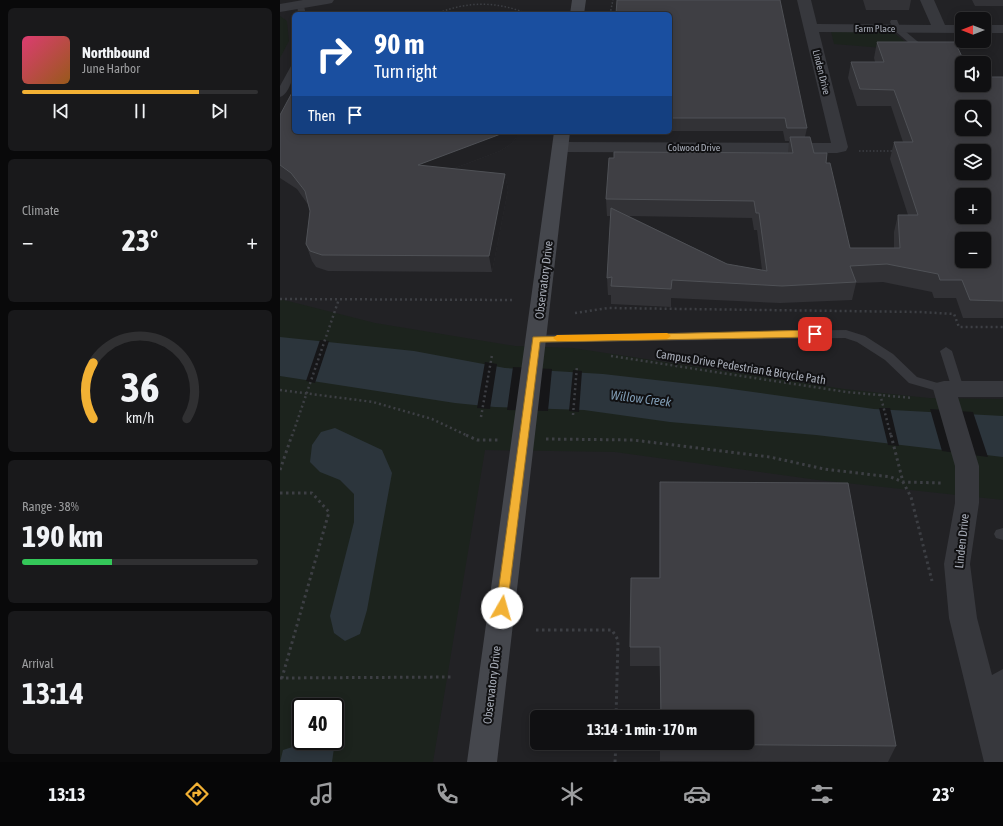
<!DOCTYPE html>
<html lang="en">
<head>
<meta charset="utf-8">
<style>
  :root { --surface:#101012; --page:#19191b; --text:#f1f3f6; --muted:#9c9d9f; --line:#303032; --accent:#f2b134 }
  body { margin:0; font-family:"Asap Condensed",sans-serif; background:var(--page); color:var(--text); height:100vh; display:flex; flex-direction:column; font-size:15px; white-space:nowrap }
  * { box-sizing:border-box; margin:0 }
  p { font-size:13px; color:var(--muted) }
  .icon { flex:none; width:22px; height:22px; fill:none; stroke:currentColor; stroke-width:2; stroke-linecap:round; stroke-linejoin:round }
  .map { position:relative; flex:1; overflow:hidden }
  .side { display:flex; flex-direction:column; gap:8px; padding:8px; background:#09090a; width:280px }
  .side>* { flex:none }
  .guide { position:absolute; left:12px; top:12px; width:380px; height:122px; border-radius:6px; box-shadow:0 2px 10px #0003,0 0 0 1px var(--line); background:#1a4fa0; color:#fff; overflow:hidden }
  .needle { width:26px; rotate:270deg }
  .tools { position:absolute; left:675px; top:12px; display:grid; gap:8px }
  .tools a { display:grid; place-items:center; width:36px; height:36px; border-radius:6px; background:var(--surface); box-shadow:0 2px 10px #0003,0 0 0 1px var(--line); font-size:20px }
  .speed { position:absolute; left:12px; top:698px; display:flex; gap:8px; font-size:20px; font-weight:700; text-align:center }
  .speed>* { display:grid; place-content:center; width:52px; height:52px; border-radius:50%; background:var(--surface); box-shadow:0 2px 10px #0003,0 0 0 1px var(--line); line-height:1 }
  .speed .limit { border:2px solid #111; border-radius:6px; background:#fff; color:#111 }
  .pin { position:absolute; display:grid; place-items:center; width:34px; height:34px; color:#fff; margin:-17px; border-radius:8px; box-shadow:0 2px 6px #0006 }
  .me { position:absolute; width:44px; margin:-22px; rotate:7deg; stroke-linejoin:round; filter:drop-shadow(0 0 3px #0008) }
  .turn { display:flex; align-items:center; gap:14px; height:84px; padding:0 16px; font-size:18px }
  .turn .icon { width:52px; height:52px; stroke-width:2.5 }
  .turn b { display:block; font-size:28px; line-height:34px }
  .then { display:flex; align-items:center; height:38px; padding:0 16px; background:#0003; gap:8px; font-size:15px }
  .big { font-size:30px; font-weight:700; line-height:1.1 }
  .side .tile { flex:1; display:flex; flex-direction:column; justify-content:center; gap:6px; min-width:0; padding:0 14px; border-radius:6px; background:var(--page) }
  .side .dial { align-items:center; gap:0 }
  .dial svg { height:104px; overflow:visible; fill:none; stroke:var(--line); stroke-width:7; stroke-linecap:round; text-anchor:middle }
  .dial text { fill:var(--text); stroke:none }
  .song { display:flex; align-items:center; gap:12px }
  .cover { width:48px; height:48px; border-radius:6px; background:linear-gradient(135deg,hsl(340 70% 55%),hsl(30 70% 35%)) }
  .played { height:4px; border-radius:2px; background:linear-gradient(90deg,var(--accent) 75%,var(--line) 75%) }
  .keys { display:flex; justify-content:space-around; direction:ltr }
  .heat { display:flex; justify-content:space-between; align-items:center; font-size:22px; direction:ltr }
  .charge { height:6px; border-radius:3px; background:linear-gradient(90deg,#34c759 38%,var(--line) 0) }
  .trip { position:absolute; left:250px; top:710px; width:224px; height:40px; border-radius:6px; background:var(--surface); box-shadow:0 2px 10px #0003,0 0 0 1px var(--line); font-weight:700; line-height:40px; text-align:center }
  .dock { display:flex; height:64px; justify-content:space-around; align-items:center; background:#060607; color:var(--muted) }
  .dock .icon { width:28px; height:28px }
  .dock .on { color:var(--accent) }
  .dock b { font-size:18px; color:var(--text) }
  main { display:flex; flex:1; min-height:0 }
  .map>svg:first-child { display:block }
  .built { fill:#222225; fill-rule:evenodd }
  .green { fill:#1c231d; fill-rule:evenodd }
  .water { fill:#2c353c }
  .pier { fill:#161618 }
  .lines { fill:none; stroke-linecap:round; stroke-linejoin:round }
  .path-far2 { stroke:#3d3f44; stroke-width:1.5; stroke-dasharray:1.5 2; stroke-linecap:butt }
  .path-far1 { stroke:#3d3f44; stroke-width:2.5; stroke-dasharray:2 3; stroke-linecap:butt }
  .path { stroke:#3d3f44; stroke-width:3; stroke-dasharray:2.5 3.5; stroke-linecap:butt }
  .lane { fill:#37383d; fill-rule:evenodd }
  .street { fill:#37383d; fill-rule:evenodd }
  .secondary { fill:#45474d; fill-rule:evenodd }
  .wall { fill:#323236; fill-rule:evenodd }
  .shaded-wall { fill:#212124 }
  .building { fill:#3f3f44; stroke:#4f5156; fill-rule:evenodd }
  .route { fill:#f2b134; stroke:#9d7322 }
  .slow { fill:#f59e0b }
  .labels { text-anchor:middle; stroke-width:4; stroke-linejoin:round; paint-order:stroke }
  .far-street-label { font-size:10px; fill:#a8adb8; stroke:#111113 }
  .street-label { font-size:12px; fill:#a8adb8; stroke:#111113 }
  .water-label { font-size:13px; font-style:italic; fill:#7f9bb3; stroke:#111113 }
</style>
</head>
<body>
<main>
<section class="side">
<div class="tile">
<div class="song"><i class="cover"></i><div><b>Northbound</b><p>June Harbor</p></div></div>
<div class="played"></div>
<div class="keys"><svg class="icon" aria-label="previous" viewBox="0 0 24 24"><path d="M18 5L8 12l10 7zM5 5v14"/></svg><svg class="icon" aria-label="pause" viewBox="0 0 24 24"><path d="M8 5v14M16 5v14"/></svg><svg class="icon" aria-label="next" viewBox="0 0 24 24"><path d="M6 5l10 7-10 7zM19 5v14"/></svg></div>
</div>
<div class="tile"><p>Climate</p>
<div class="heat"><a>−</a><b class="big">23°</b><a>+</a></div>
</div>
<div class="tile dial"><svg viewBox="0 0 100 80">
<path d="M14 69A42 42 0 1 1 86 69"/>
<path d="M14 69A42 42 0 0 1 14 26" stroke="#f2b134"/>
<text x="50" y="56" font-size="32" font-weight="700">36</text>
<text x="50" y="72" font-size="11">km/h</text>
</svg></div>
<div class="tile"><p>Range · 38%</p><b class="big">190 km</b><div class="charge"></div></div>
<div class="tile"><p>Arrival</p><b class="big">13:14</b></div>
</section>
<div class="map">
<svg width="723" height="762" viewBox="0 0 723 762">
  <rect width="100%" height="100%" fill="#161618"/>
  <path class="built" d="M0 0H723V762H0ZM14 14H390V132H14ZM682 19H704V41H682ZM682 63H704V85H682ZM682 107H704V129H682ZM682 151H704V173H682ZM682 195H704V217H682ZM682 239H704V261H682ZM21 707H55V741H21ZM257 717H467V743H257Z"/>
  <path class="green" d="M0 16 7 21 9 41 0 58Z
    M551 31H609L614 33 633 48 629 50 554 44Z
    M0 299 95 323 235 346 293 348 564 389 649 398 723 399V500L538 480 335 452 205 450 153 762H0ZM21 707H55V741H21Z"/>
  <path class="water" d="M0 337 134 351 225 368 323 374 437 387 594 409 723 416V457L536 435 390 422 304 410 215 407 175 403 0 376Z
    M55 428 102 450 112 473 87 610 80 634 65 641 54 633 50 616 74 522V494L60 480 40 472 30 462 32 445 41 432Z
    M25 741H55L52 762H0L3 750 22 744Z"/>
  <path class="pier" d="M40 340 49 341 35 383 26 381Z
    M205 362 217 364 210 409 197 408Z
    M233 367 272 369 268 411 227 410Z
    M293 370 302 371 299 412 289 411Z
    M599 408H610L619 446 608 445Z
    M650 409 693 412 708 457 662 451Z"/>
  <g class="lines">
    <path class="path-far2" d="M156 14C187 1 217 1 248 14
      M330 14 333 0
      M579 151H614"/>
    <path class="path-far1" d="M0 299 235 300
      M295 313 328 308 640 312 674 314 679 327H723
      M331 356 566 392 633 398
      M0 390 93 402 152 419 188 436
      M600 394 611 436
      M293 415 297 366
      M201 417 212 355
      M12 436 59 299"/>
    <path class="path" d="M186 435 197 440H219
      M611 435 623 482 631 497 652 581
      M266 439 353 440 490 457 544 469 611 477 623 482 663 483
      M0 470 12 435
      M0 493H32L49 512 2 678
      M256 630H332L338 640 336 717
      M0 678 174 677
      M335 762 336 743"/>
    <path class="lane" d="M17 3H23L26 14H18Z
      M611 20H617L620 27 648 50V54H642L614 30 610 22Z
      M11 66H14C14 74 10 94 0 97V86Z
      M566 330 585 336 613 354 637 377 668 386 670 389 668 392 664 393 629 383 605 360 577 342 565 338 256 343 250 339 256 335Z
      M666 347 672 351 684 389 682 392H674L672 389 660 351Z
      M723 528V540L716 538 714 534 716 530Z"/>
    <path class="street" d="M23 0H54L52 3 47 4 0 12V4Z
      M517 0H531L537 24 651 25 640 0H654L665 25H682V33L539 32 568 147 566 151 557 153 281 152 275 151 273 147 275 143 281 142 551 143Z
      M704 25H723V33H704Z
      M664 381H723V397H678L699 466V503L690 564 697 618 712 675 723 669V762H704L669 618 664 564 675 503V466L653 389 656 383Z"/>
    <path class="secondary" d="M292 0H306L304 14H290Z
      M274 132H290L217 762H187Z"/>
  </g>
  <path class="wall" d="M583 0H631L629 10H586Z
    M692 0H723V6H695Z
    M390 14 527 128 525 137 534 153 546 163 570 248H614V232L618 215H628L610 159 614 142H623L611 106H577L568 78 571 62H595L594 58 597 42 682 85 723 77V318H683L676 298H654L652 292 603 282 576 283 572 300 500 303 391 298V307L331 304V295H328L327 278 331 216H327L326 199 508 153 509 141H505L503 131H390ZM349 216 472 218 474 230H477L482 270 447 264Z
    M0 115 236 138 231 144 220 151 173 169 225 174 228 190 212 272 48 271 36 267 32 261 26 244 30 211 29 206 17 189 0 178Z
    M380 482 616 746 608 762 380 761V743H467V717H380V666H350V647L379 578Z"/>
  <path class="shaded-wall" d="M224 132H238L236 138 231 144 220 151 141 181 138 165Z
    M225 174 228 190 212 272 209 256Z"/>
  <path class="building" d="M337 0H500L527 128H507L505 118H390V14H336Z
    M597 42H675L685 63H682V85H704V77H723V301L690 300 682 280H660L658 274 607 264 570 266 576 282 502 286 392 280 391 289 331 286 332 277 327 278 331 208 447 264 487 271 479 213H476L474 201 326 199 329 158H334V152L513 153 510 137H530L534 153H547L546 163H550L570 248H620L618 215H638L614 142H633L614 90 580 89 571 62H604ZM682 107H704V129H682ZM682 151H704V173H682ZM682 195H704V217H682ZM682 239H704V261H682Z
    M14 89V132H224L218 135 138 165 225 174 209 256 42 255 30 251 26 244 30 211 25 191 11 173 0 165V115Z
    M380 482 568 483 616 746 381 744V743H467V717H381L380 647H350L351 578H380Z"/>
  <path class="route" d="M535 330 540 334 535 337 260 342 227 608 226 612 222 614 218 612 216 608 253 337Z"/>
  <path class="slow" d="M387 333 391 336 387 339 277 341 273 338 277 335Z"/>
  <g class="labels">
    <g class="far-street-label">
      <text x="595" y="32">Farm Place</text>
      <text transform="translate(542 72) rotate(76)" y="4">Linden Drive</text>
      <text x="414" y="151">Colwood Drive</text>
    </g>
    <g class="street-label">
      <text transform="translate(264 280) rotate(-83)" y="4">Observatory Drive</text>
      <text transform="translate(461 367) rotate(9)" y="4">Campus Drive Pedestrian &amp; Bicycle Path</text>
      <text transform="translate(682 541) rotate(-84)" y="4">Linden Drive</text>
      <text transform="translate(212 685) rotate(-83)" y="4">Observatory Drive</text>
    </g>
    <g class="water-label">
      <text transform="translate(361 398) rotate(7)" y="5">Willow Creek</text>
    </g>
  </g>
</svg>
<div class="tools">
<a><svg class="needle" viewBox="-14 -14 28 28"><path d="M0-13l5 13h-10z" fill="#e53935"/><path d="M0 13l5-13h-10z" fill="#9c9d9f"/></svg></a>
<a><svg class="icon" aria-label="sound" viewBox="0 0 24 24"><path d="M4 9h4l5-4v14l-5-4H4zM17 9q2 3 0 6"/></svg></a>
<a><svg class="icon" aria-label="search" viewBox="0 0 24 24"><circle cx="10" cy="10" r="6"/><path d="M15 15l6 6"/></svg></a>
<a><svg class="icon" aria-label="layers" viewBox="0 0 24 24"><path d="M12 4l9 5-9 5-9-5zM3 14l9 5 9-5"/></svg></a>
<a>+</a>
<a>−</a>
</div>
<div class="speed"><div class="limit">40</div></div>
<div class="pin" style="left:535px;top:334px;background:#d93025"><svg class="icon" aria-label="arrive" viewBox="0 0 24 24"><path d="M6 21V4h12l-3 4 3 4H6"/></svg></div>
<svg class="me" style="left:222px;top:608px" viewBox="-20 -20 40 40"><circle r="19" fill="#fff"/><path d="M0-13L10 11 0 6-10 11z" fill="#f2b134"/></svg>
<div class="trip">13:14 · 1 min · 170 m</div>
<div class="guide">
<div class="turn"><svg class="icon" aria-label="right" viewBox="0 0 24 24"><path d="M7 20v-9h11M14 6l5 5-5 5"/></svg><div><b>90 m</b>Turn right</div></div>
<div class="then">Then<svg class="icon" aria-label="arrive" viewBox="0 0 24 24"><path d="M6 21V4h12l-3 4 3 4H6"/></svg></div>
</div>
</div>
</main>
<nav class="dock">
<b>13:13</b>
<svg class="icon on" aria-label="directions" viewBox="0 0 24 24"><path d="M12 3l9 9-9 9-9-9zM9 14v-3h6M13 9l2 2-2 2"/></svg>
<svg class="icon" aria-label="music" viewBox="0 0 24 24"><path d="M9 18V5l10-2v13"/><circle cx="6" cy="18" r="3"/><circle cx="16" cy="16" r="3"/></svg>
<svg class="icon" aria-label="phone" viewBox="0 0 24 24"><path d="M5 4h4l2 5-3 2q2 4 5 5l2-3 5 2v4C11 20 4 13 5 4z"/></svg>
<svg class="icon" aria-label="climate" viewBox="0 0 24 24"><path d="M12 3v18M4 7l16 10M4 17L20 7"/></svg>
<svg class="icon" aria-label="car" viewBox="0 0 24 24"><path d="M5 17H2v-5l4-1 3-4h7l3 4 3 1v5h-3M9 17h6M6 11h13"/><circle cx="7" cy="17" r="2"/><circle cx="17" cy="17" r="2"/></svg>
<svg class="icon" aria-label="filters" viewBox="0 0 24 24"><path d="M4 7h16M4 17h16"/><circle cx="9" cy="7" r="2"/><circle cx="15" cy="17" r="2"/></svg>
<b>23°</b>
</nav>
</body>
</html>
